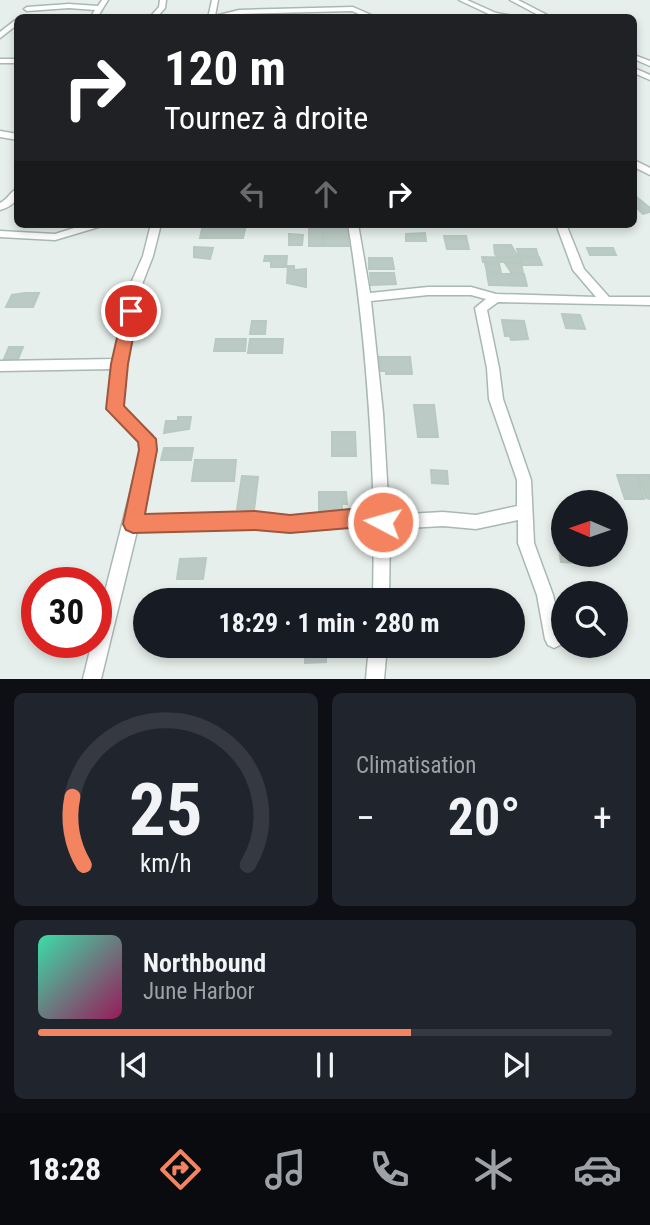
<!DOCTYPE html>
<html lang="fr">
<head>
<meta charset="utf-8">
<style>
  :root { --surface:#171b24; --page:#20242c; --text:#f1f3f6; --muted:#9ea1a6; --line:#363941; --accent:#f4845f }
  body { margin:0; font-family:"Roboto Condensed",sans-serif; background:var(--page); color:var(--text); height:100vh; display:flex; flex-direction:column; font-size:26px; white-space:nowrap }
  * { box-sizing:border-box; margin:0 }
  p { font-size:23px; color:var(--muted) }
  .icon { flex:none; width:38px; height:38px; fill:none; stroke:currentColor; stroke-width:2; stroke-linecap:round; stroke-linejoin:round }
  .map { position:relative; height:679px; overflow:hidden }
  .side { display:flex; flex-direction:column; gap:14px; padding:14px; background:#0d0f14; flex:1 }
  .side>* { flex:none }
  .guide { position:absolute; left:14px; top:14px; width:623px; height:214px; border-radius:10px; box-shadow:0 4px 10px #0003; background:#202124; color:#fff; overflow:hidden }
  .needle { width:46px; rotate:272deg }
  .tools { position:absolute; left:551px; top:490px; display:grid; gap:14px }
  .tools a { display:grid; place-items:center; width:77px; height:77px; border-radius:50%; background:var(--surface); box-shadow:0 4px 10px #0003; font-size:35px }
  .speed { position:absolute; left:21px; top:567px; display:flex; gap:14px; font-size:35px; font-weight:700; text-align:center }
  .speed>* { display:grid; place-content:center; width:91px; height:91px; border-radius:50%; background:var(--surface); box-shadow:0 4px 10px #0003; line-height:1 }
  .speed .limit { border:10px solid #d22; background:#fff; color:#111 }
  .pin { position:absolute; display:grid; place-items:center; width:60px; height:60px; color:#fff; margin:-30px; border:4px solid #fff; border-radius:50%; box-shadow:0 2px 7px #0007 }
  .me { position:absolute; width:77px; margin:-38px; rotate:276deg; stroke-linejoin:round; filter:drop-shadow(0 0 5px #0008) }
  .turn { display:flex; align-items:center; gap:24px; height:147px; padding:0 35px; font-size:32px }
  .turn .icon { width:91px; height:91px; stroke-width:2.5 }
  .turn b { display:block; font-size:49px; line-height:60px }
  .lanes { display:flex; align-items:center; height:66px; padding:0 35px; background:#0003; justify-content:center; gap:35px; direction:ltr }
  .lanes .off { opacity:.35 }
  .big { font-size:52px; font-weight:700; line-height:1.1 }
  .side .card { flex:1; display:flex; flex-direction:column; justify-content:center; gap:10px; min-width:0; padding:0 24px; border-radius:10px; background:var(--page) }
  .side .dial { align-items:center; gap:0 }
  .dial svg { height:182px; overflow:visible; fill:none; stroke:var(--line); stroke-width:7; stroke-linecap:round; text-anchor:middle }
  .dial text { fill:var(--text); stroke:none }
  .song { display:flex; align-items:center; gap:21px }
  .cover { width:84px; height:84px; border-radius:10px; background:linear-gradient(135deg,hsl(160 70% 55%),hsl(330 70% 35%)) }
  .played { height:7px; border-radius:4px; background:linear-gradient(90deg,var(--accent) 65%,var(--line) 65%) }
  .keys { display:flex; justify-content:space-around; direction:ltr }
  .heat { display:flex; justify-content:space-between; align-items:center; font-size:38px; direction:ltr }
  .side .tiles { flex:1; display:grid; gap:14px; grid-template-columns:1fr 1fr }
  .card:last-child { grid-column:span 2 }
  .trip { position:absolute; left:133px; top:588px; width:392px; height:70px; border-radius:35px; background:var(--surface); box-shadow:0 4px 10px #0003; font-weight:700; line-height:70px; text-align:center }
  .tabs { display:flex; height:112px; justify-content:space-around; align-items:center; background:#090b0e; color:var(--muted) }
  .tabs .icon { width:49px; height:49px }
  .tabs .active { color:var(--accent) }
  .tabs b { font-size:32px; color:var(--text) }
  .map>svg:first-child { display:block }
  .building { fill:#bbcac4; stroke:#b8c9c2; stroke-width:2 }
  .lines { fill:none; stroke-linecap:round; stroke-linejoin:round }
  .minor-casing { stroke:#a8b8b2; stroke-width:3 }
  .minor { fill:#fff; fill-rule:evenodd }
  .route { fill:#f4845f; stroke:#9f563e; stroke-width:2 }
</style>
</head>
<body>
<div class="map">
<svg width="650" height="679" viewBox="0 0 650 679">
  <rect width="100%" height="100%" fill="#e6efeb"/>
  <path class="building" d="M634 195 650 208V212L643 214 634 205Z
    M309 227H322V246H309Z
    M348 227V237H323V228Z
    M202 229H245L243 238H200Z
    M425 233 426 241H406V234Z
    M289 234 303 235 302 245H289Z
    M444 236H466L469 249H447Z
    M324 238H348L349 246H324Z
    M494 245H511L518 257H498L495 254Z
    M194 247 213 248 210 259 194 257Z
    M587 248H613L616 255H590Z
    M517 249H536L538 256H519Z
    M265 256H287L286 267H271V261H264Z
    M482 257 518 258 519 262H483Z
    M539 257 542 265H522L520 258Z
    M369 258H392L394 269H369Z
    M485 263 499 264 501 273 487 272Z
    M505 263H521L523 273 511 272Z
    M288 266H294V270L306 269V287L287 283Z
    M370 273H394L396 284 371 285Z
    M487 274H524L527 286 489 285Z
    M25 293H39L33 307H6L12 295Z
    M562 314 580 315 585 329 566 328Z
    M502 320 524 321 528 339 511 340 510 336H505Z
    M252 321H266L265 334H250Z
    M216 339H246L245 351H214Z
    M250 339H283L282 353H248Z
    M9 347H23L18 359H4Z
    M379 357H410L412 374H386V371H380Z
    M414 405H434L438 437H418Z
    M178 417H191L189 429 164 433 166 421H178Z
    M332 432H355L356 456H332Z
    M164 448H193L191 460H161Z
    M195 460H236L234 481H192Z
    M431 470 447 471 448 484 432 483Z
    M617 475H636L644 499H625Z
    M638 475H650V499L646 498Z
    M242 476 258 477 254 510 237 509Z
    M319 492H346L347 504H342V510H319Z
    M557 536 564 537V555H578L579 563 561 562Z
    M206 558 203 579H177L180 559Z
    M305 646H326V662L305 663Z"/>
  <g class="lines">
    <defs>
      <path id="minor" d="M102 0H108L97 18H90L95 10 69 8 27 11 24 9 27 7 69 4 98 6Z
        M160 0H166L165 8 156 18H149L159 7Z
        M212 0H218L215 16 239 10 353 7 378 18H368L352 11 239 14 225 18H208Z
        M459 0H467L496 13 524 18 493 16Z
        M510 0H518L553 18H544Z
        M18 18V24L0 38V32Z
        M634 55 650 61V66L634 59Z
        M0 59H18V63H0Z
        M634 68 650 75V80L634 73Z
        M0 131 18 134V140L0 137Z
        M634 160 650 168V175L634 167Z
        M18 188C18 201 13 206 0 210V203C7 200 11 191 18 188Z
        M87 224H103L102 226 55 240 0 237V231L55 234Z
        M151 224H161L153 256 139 292 135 329 126 364 122 407 152 435 155 450 140 517 255 514 290 517 350 511 374 514C371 417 364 320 348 224H358L370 293 428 287H471L496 294 596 297 573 270 556 224H566L584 269 609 297H650V305L498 302 487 310 499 368 503 399 531 480 534 543 553 595 563 639 560 645 554 648 548 645 545 639 537 595 518 543V520L476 529 443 526 390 529 389 600H373L374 528 350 525 290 531 255 528 137 531 101 679H83L92 642H96V627L141 450 140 441 108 409 113 369 0 371V361L115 359 123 329 127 292 143 256ZM428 295H471L486 299 475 308 487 368 489 399 517 480V506L476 515 443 512 389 515 383 413 371 301Z
        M369 646H387L384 679H366Z"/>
    </defs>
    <use href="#minor" class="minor-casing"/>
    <use href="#minor" class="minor"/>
  </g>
  <path class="route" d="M131 305 138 311 128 364 124 406 156 439 157 450 145 514 255 511 290 515 350 509 390 516 393 522 390 529 383 531 350 528 290 533 255 530 133 533 126 530 123 524 139 450 138 442 106 409 111 364 123 311Z"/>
</svg>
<div class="tools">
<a><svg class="needle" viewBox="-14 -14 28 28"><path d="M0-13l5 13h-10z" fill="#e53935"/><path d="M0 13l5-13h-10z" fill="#9ea1a6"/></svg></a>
<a><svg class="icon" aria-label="search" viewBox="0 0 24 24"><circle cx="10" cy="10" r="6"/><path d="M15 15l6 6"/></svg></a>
</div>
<div class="speed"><div class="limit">30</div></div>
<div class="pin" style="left:131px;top:311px;background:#d93025"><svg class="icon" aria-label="arrive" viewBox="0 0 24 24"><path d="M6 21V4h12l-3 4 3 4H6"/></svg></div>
<svg class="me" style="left:383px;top:522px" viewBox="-20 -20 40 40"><circle r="17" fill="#f4845f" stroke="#fff" stroke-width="3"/><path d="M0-11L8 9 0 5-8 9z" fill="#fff"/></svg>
<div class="trip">18:29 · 1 min · 280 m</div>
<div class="guide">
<div class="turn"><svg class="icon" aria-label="right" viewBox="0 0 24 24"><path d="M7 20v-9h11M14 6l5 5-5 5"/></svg><div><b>120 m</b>Tournez à droite</div></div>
<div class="lanes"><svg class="icon off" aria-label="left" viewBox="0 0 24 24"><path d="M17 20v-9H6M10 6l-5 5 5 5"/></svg><svg class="icon off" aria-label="ahead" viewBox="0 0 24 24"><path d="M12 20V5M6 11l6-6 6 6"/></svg><svg class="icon" aria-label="right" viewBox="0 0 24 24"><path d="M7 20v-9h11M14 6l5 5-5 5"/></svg></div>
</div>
</div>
<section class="side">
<div class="tiles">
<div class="card dial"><svg viewBox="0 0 100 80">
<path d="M14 69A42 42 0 1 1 86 69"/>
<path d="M14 69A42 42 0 0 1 9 39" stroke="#f4845f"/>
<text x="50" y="56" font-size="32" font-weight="700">25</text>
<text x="50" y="72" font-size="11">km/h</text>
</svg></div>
<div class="card"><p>Climatisation</p>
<div class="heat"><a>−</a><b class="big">20°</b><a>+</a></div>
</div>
<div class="card">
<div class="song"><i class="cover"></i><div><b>Northbound</b><p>June Harbor</p></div></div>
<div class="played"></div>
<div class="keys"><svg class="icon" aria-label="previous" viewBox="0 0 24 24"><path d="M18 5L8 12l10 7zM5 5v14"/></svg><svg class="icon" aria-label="pause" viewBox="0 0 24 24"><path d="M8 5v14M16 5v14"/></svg><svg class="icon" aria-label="next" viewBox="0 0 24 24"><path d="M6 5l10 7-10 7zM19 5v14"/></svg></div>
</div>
</div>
</section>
<nav class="tabs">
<b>18:28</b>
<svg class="icon active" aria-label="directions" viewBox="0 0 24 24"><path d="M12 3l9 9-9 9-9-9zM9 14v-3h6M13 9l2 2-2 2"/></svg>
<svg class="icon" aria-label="music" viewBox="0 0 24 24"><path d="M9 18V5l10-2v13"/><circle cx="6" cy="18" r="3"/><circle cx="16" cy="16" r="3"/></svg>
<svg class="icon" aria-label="phone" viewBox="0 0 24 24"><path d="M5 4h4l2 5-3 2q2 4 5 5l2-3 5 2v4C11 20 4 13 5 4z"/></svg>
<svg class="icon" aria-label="climate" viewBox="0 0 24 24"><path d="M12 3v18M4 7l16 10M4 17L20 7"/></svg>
<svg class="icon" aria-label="car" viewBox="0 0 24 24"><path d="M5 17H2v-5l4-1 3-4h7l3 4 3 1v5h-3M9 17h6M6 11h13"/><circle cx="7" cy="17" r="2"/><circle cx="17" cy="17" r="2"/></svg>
</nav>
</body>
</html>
